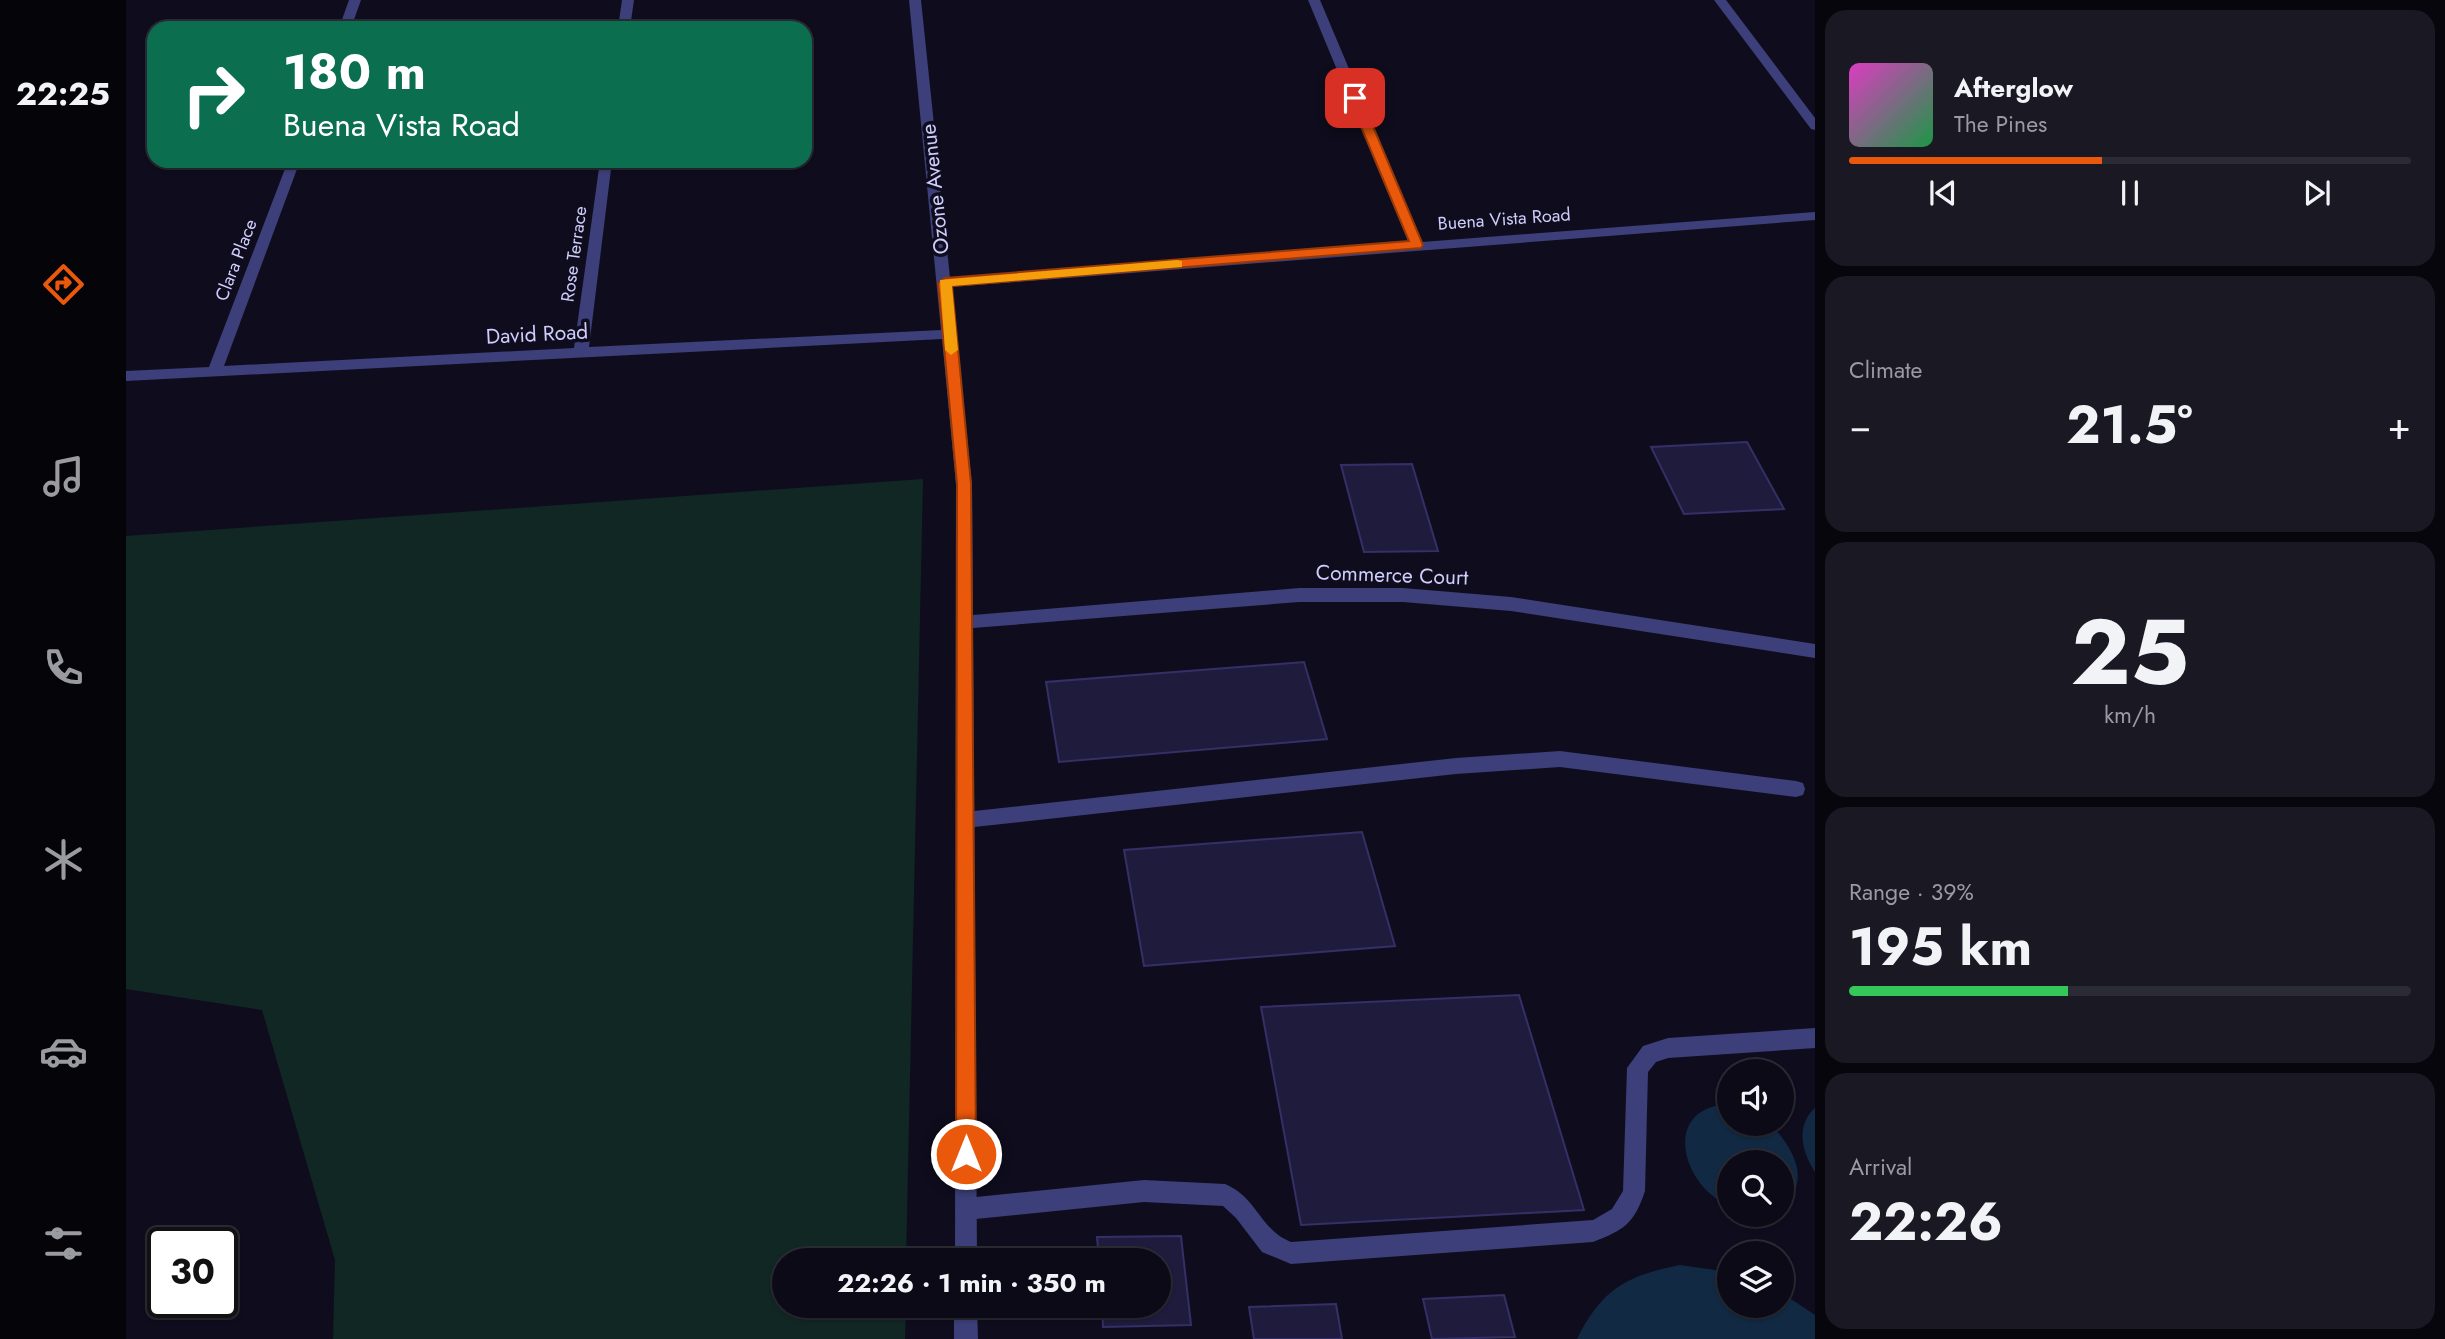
<!DOCTYPE html>
<html lang="en">
<head>
<meta charset="utf-8">
<style>
  :root { --surface:#0b0a16; --page:#191823; --text:#f1f3f6; --muted:#9a9aa1; --line:#2b2b35; --accent:#ea580c }
  body { margin:0; font-family:Jost,sans-serif; background:var(--page); color:var(--text); height:100vh; display:flex; flex-direction:column; font-size:26px; white-space:nowrap }
  * { box-sizing:border-box; margin:0 }
  p { font-size:23px; color:var(--muted) }
  .icon { flex:none; width:38px; height:38px; fill:none; stroke:currentColor; stroke-width:2; stroke-linecap:round; stroke-linejoin:round }
  .map { position:relative; flex:1; overflow:hidden }
  .details { display:flex; flex-direction:column; gap:10px; padding:10px; background:#06060c; width:630px }
  .details>* { flex:none }
  .top-card { position:absolute; left:21px; top:21px; width:665px; height:147px; border-radius:21px; box-shadow:0 2px 5px #0004,0 0 0 2px var(--line); background:#0b6e4f; color:#fff; overflow:hidden }
  .tools { position:absolute; left:1591px; top:1059px; display:grid; gap:14px }
  .tools a { display:grid; place-items:center; width:77px; height:77px; border-radius:50%; background:var(--surface); box-shadow:0 2px 5px #0004,0 0 0 2px var(--line); font-size:35px }
  .speed { position:absolute; left:21px; top:1227px; display:flex; gap:14px; font-size:35px; font-weight:700; text-align:center }
  .speed>* { display:grid; place-content:center; width:91px; height:91px; border-radius:50%; background:var(--surface); box-shadow:0 2px 5px #0004,0 0 0 2px var(--line); line-height:1 }
  .speed .limit { border:4px solid #111; border-radius:10px; background:#fff; color:#111 }
  .pin { position:absolute; display:grid; place-items:center; width:60px; height:60px; color:#fff; margin:-30px; border-radius:14px; box-shadow:0 4px 10px #0006 }
  .me { position:absolute; width:77px; margin:-38px; rotate:0deg; stroke-linejoin:round; filter:drop-shadow(0 0 5px #0008) }
  .turn { display:flex; align-items:center; gap:24px; height:147px; padding:0 21px; font-size:32px }
  .turn .icon { width:91px; height:91px; stroke-width:2.5 }
  .turn b { display:block; font-size:49px; line-height:60px }
  .big { font-size:52px; font-weight:700; line-height:1.1 }
  .details .tile { flex:1; display:flex; flex-direction:column; justify-content:center; gap:10px; min-width:0; padding:0 24px; border-radius:21px; background:var(--page) }
  .details .dial { align-items:center; gap:0 }
  .dial b { font-size:91px; line-height:1 }
  .song { display:flex; align-items:center; gap:21px }
  .cover { width:84px; height:84px; border-radius:10px; background:linear-gradient(135deg,hsl(310 70% 55%),hsl(140 70% 35%)) }
  .played { height:7px; border-radius:4px; background:linear-gradient(90deg,var(--accent) 45%,var(--line) 45%) }
  .keys { display:flex; justify-content:space-around; direction:ltr }
  .heat { display:flex; justify-content:space-between; align-items:center; font-size:38px; direction:ltr }
  .charge { height:10px; border-radius:5px; background:linear-gradient(90deg,#34c759 39%,var(--line) 0) }
  .trip { position:absolute; left:646px; top:1248px; width:399px; height:70px; border-radius:35px; background:var(--surface); box-shadow:0 2px 5px #0004,0 0 0 2px var(--line); font-weight:700; line-height:70px; text-align:center }
  main { display:flex; flex:1; min-height:0 }
  .tab-bar { display:flex; flex-direction:column; width:126px; justify-content:space-around; align-items:center; background:#040409; color:var(--muted) }
  .tab-bar .icon { width:49px; height:49px }
  .tab-bar .selected { color:var(--accent) }
  .tab-bar b { font-size:32px; color:var(--text) }
  .map>svg:first-child { display:block }
  .green { fill:#112724 }
  .water { fill:#112942 }
  .building { fill:#1f1b3d; stroke:#352f67; stroke-width:2 }
  .lines { fill:none; stroke-linecap:round; stroke-linejoin:round }
  .service { fill:#3c3f79; fill-rule:evenodd }
  .minor { fill:#3c3f79; fill-rule:evenodd }
  .route { fill:#ea580c; stroke:#983908; stroke-width:2 }
  .slow { fill:#f59e0b }
  .labels { text-anchor:middle; stroke-width:7; stroke-linejoin:round; paint-order:stroke }
  .far-street-label { font-size:18px; fill:#cecdfb; stroke:#0f0d1d }
  .street-label { font-size:21px; fill:#cecdfb; stroke:#0f0d1d }
</style>
</head>
<body>
<main>
<nav class="tab-bar">
<b>22:25</b>
<svg class="icon selected" aria-label="directions" viewBox="0 0 24 24"><path d="M12 3l9 9-9 9-9-9zM9 14v-3h6M13 9l2 2-2 2"/></svg>
<svg class="icon" aria-label="music" viewBox="0 0 24 24"><path d="M9 18V5l10-2v13"/><circle cx="6" cy="18" r="3"/><circle cx="16" cy="16" r="3"/></svg>
<svg class="icon" aria-label="phone" viewBox="0 0 24 24"><path d="M5 4h4l2 5-3 2q2 4 5 5l2-3 5 2v4C11 20 4 13 5 4z"/></svg>
<svg class="icon" aria-label="climate" viewBox="0 0 24 24"><path d="M12 3v18M4 7l16 10M4 17L20 7"/></svg>
<svg class="icon" aria-label="car" viewBox="0 0 24 24"><path d="M5 17H2v-5l4-1 3-4h7l3 4 3 1v5h-3M9 17h6M6 11h13"/><circle cx="7" cy="17" r="2"/><circle cx="17" cy="17" r="2"/></svg>
<svg class="icon" aria-label="filters" viewBox="0 0 24 24"><path d="M4 7h16M4 17h16"/><circle cx="9" cy="7" r="2"/><circle cx="15" cy="17" r="2"/></svg>
</nav>
<div class="map">
<svg width="1689" height="1339" viewBox="0 0 1689 1339">
  <rect width="100%" height="100%" fill="#0f0d1d"/>
  <path class="green" d="M797 479 780 1260H658V1306H780L779 1339H207L209 1260 136 1010 0 989V536Z"/>
  <path class="water" d="M1603 1104V1124H1645C1668 1150 1686 1180 1656 1208V1162H1603V1206C1556 1186 1534 1108 1603 1104Z
    M1689 1108V1172C1676 1152 1669 1126 1689 1108Z
    M1554 1265 1603 1272V1306H1656V1293L1689 1315V1339H1451C1476 1289 1500 1276 1554 1265Z"/>
  <path class="building" d="M1621 442 1658 509 1558 514 1525 447Z
    M1286 464 1312 551 1238 552 1215 465Z
    M1178 662 1201 739 933 762 920 682Z
    M1236 832 1269 946 1018 966 998 850Z
    M1393 995 1458 1210 1175 1225 1135 1007Z
    M1055 1236 1065 1325 977 1327 976 1306H1032V1260H973L971 1237Z
    M1378 1295 1389 1337 1306 1339 1297 1299Z
    M1210 1304 1216 1339H1128L1123 1307Z"/>
  <g class="lines">
    <path class="service" d="M1434 751 1670 781 1677 783 1679 789 1677 795 1670 797 1434 767 1330 774 839 828 832 826 830 820 832 814 839 812 1330 758Z
      M1689 1028V1048L1542 1058 1530 1062 1522 1072 1519 1191C1508 1224 1498 1230 1467 1242L1165 1264 1136 1252 1110 1218 1097 1206 1018 1202 840 1220 832 1217 829 1209 832 1201 840 1198 1018 1180 1099 1184C1131 1197 1134 1230 1165 1242L1467 1220 1486 1209 1497 1191 1501 1068 1517 1046 1542 1038Z"/>
    <path class="minor" d="M223 0H235L225 28H213Z
      M496 0H508L504 28H492Z
      M783 0H795L824 278 1283 243 1182 0H1194L1296 242 1689 212V220L825 287 846 484 847 615 1173 588H1277L1385 597 1689 644V658L1385 611 1277 602H1173L847 628 851 1260H829L830 484 816 339 0 381V371L83 367 162 161H174L98 366 448 348 474 161H486L463 347 815 330Z
      M1588 0H1600L1689 118V130L1685 129Z
      M828 1306H851L852 1339H828Z"/>
  </g>
  <path class="route" d="M1229 95 1235 98 1297 245 1295 248 826 286 845 484 850 1154 847 1161 840 1164 833 1161 830 1154 831 484 812 283 819 278 1283 241 1223 98Z"/>
  <path class="slow" d="M1051 260 1056 261V267L826 286 832 350 825 355 819 350 814 280Z"/>
  <g class="labels">
    <g class="far-street-label">
      <text transform="translate(1378 219) rotate(-4)" y="6">Buena Vista Road</text>
      <text transform="translate(448 254) rotate(-82)" y="6">Rose Terrace</text>
      <text transform="translate(110 260) rotate(-69)" y="6">Clara Place</text>
    </g>
    <g class="street-label">
      <text transform="translate(809 189) rotate(-96)" y="7">Ozone Avenue</text>
      <text transform="translate(411 334) rotate(-3)" y="7">David Road</text>
      <text transform="translate(1266 575) rotate(2)" y="7">Commerce Court</text>
    </g>
  </g>
</svg>
<div class="tools">
<a><svg class="icon" aria-label="sound" viewBox="0 0 24 24"><path d="M4 9h4l5-4v14l-5-4H4zM17 9q2 3 0 6"/></svg></a>
<a><svg class="icon" aria-label="search" viewBox="0 0 24 24"><circle cx="10" cy="10" r="6"/><path d="M15 15l6 6"/></svg></a>
<a><svg class="icon" aria-label="layers" viewBox="0 0 24 24"><path d="M12 4l9 5-9 5-9-5zM3 14l9 5 9-5"/></svg></a>
</div>
<div class="speed"><div class="limit">30</div></div>
<div class="pin" style="left:1229px;top:98px;background:#d93025"><svg class="icon" aria-label="arrive" viewBox="0 0 24 24"><path d="M6 21V4h12l-3 4 3 4H6"/></svg></div>
<svg class="me" style="left:840px;top:1154px" viewBox="-20 -20 40 40"><circle r="17" fill="#ea580c" stroke="#fff" stroke-width="3"/><path d="M0-11L8 9 0 5-8 9z" fill="#fff"/></svg>
<div class="trip">22:26 · 1 min · 350 m</div>
<div class="top-card">
<div class="turn"><svg class="icon" aria-label="right" viewBox="0 0 24 24"><path d="M7 20v-9h11M14 6l5 5-5 5"/></svg><div><b>180 m</b>Buena Vista Road</div></div>
</div>
</div>
<section class="details">
<div class="tile">
<div class="song"><i class="cover"></i><div><b>Afterglow</b><p>The Pines</p></div></div>
<div class="played"></div>
<div class="keys"><svg class="icon" aria-label="previous" viewBox="0 0 24 24"><path d="M18 5L8 12l10 7zM5 5v14"/></svg><svg class="icon" aria-label="pause" viewBox="0 0 24 24"><path d="M8 5v14M16 5v14"/></svg><svg class="icon" aria-label="next" viewBox="0 0 24 24"><path d="M6 5l10 7-10 7zM19 5v14"/></svg></div>
</div>
<div class="tile"><p>Climate</p>
<div class="heat"><a>−</a><b class="big">21.5°</b><a>+</a></div>
</div>
<div class="tile dial"><b>25</b><p>km/h</p></div>
<div class="tile"><p>Range · 39%</p><b class="big">195 km</b><div class="charge"></div></div>
<div class="tile"><p>Arrival</p><b class="big">22:26</b></div>
</section>
</main>
</body>
</html>
